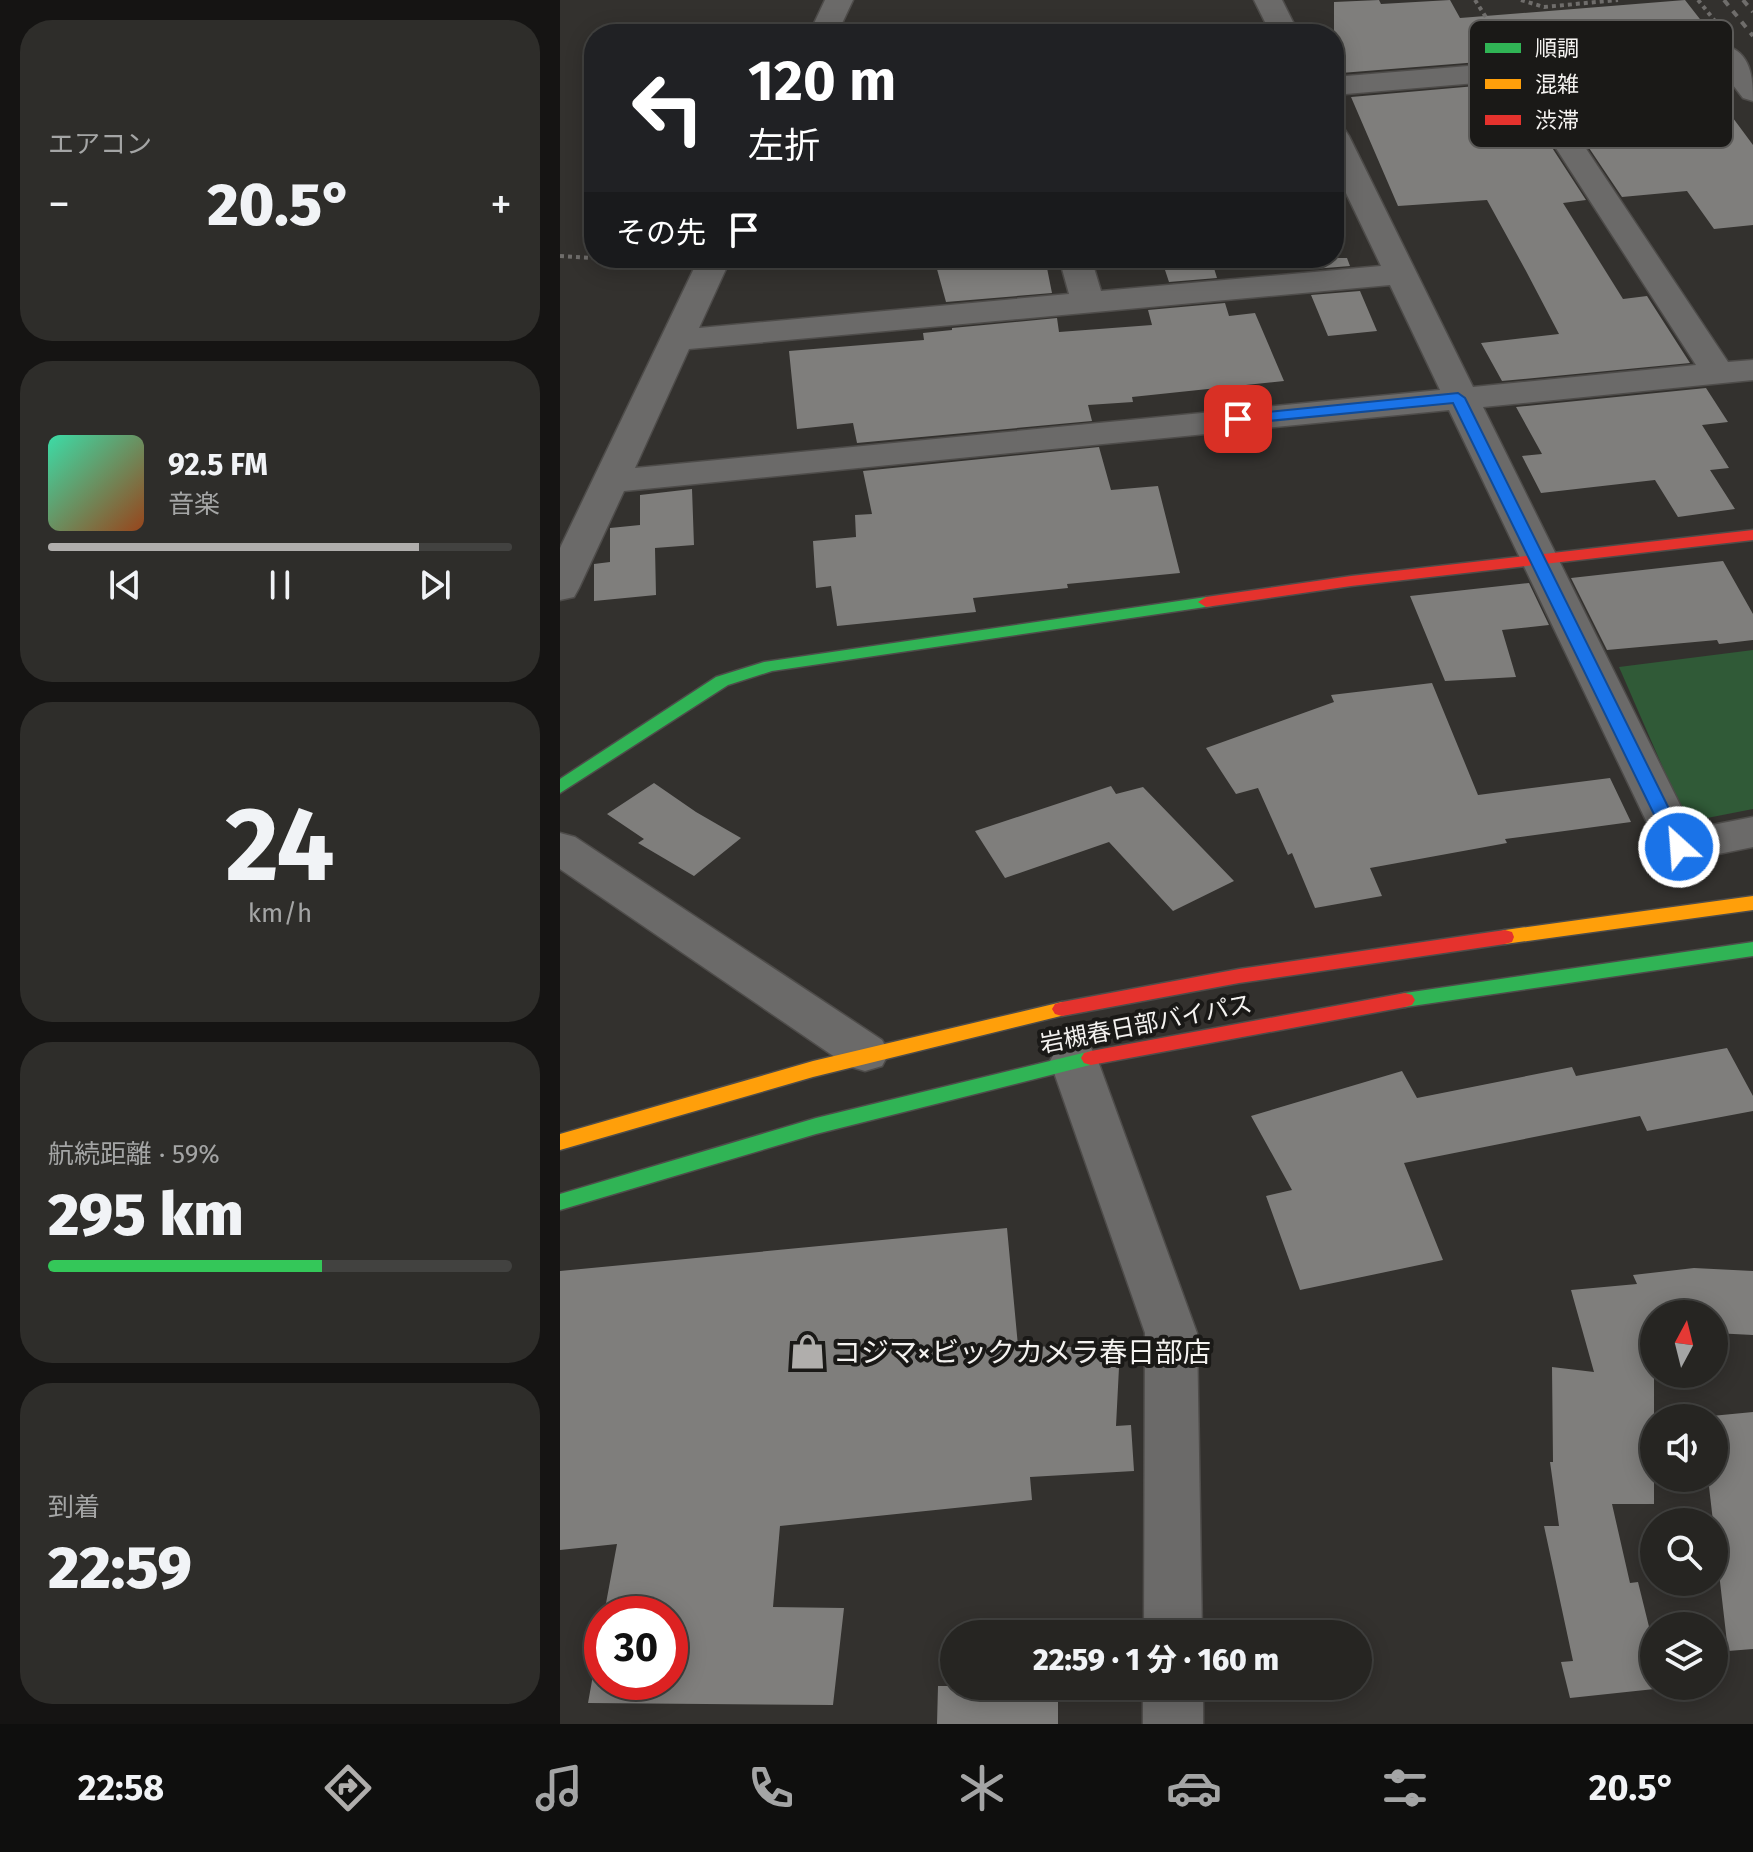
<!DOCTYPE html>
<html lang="ja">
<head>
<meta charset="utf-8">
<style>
  :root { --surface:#262522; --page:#2e2d2a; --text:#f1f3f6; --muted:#a4a5a5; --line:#424240; --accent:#b0aeac }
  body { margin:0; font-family:"Fira Sans","Noto Sans JP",sans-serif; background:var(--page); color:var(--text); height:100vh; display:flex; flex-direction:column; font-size:30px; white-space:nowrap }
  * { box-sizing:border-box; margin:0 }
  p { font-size:26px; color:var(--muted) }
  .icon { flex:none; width:44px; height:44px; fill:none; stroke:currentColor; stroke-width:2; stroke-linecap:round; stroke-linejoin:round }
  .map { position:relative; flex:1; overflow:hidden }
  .side { display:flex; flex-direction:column; gap:20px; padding:20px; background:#151413; width:560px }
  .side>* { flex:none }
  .top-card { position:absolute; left:24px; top:24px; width:760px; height:244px; border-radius:32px; box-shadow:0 4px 20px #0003,0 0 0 2px var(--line); background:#202124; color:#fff; overflow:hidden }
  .needle { width:52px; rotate:7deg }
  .buttons { position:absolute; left:1080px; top:1300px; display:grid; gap:16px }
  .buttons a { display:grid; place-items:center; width:88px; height:88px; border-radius:50%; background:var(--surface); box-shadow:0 4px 20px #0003,0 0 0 2px var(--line); font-size:40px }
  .speed { position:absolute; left:24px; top:1596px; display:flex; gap:16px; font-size:40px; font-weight:700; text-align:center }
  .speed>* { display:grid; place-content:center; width:104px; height:104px; border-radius:50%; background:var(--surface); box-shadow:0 4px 20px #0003,0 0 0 2px var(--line); line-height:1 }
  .speed .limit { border:12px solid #d22; background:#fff; color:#111 }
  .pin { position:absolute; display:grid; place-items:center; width:68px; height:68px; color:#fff; margin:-34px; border-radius:16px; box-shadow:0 4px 12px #0006 }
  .me { position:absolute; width:88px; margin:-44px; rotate:334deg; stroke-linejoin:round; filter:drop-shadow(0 0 6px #0008) }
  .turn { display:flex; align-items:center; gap:28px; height:168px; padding:0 32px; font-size:36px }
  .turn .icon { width:104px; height:104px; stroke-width:2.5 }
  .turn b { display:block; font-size:56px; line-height:68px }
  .then { display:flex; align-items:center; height:76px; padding:0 32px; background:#0003; gap:16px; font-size:30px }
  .big { font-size:60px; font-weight:800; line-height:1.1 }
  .side .tile { flex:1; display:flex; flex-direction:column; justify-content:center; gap:12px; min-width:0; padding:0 28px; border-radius:32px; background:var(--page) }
  .side .dial { align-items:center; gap:0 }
  .dial b { font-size:104px; line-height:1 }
  .song { display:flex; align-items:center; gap:24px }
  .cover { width:96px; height:96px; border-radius:12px; background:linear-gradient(135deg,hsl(160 70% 55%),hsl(20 70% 35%)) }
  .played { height:8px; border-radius:4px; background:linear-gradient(90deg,var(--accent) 80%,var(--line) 80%) }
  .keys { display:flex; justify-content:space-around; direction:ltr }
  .heat { display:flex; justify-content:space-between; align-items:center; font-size:44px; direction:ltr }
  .charge { height:12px; border-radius:6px; background:linear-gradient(90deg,#34c759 59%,var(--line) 0) }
  .trip { position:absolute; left:380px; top:1620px; width:432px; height:80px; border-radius:40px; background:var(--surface); box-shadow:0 4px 20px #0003,0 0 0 2px var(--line); font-weight:800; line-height:80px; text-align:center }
  .menu { display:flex; height:128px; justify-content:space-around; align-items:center; background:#0f0f0e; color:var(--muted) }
  .menu .icon { width:56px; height:56px }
  .menu .current { color:var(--accent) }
  .menu b { font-size:36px; color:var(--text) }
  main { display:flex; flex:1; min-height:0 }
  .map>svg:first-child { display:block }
  .green { fill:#305a37 }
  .building { fill:#7f7e7c }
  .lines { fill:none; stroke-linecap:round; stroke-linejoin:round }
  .street-casing { stroke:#4e4c4a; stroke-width:3 }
  .fast-casing { stroke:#4e4c4a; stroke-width:3 }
  .slow-casing { stroke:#4e4c4a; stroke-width:3 }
  .jam-casing { stroke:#4e4c4a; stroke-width:3 }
  .path { stroke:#6f6d6b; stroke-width:4; stroke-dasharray:4 4; stroke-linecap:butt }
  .street { fill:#6b6a69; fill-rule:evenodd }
  .fast { fill:#30b455; fill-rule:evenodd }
  .slow { fill:#ff9f0a; fill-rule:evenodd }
  .jam { fill:#e5322d; fill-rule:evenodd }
  .rail { stroke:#6f6d6b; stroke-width:4; stroke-dasharray:7 7; stroke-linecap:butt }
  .route { fill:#1a73e8; stroke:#114b97; stroke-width:2 }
  .labels { text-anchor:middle; stroke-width:8; stroke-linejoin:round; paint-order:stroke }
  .street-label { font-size:24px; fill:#f4f2f0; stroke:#1a1917 }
  .near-poi-label { font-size:28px; fill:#f4f2f0; stroke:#1a1917; text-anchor:start }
  .key { fill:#1a1917; stroke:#5b5a58; stroke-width:2 }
  .key-label { font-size:22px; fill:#f4f2f0 }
</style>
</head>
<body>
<main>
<section class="side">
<div class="tile"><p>エアコン</p>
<div class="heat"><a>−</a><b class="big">20.5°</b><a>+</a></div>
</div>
<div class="tile">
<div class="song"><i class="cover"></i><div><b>92.5 FM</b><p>音楽</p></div></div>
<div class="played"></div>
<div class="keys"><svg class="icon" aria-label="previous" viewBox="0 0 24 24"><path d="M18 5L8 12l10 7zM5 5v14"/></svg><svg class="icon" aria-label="pause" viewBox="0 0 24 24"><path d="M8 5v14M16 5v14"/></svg><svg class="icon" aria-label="next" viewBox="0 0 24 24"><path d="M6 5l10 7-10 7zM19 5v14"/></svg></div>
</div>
<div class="tile dial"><b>24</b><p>km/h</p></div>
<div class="tile"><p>航続距離 · 59%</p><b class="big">295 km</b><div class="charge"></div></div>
<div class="tile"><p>到着</p><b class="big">22:59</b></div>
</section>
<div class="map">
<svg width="1193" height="1724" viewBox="0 0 1193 1724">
  <rect width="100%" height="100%" fill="#33312e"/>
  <path class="green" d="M1193 650V809L1142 819 1121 809 1059 667Z"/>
  <path class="building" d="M819 0 821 4 890 0 900 18 1125 0 1154 37 1115 41 1119 46 781 73 774 56V2Z
    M1136 68 1193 145V225L1154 229 1127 191 1062 197 984 81Z
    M950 83 1026 200 1003 203 1063 299 1087 296 1130 363 942 381 921 343 999 334 966 271 927 200 838 206 791 97Z
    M416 258H485L492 293 386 302 375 262Z
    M601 258H651L657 278 609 282Z
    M737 258H787L790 266 741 270Z
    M800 291 817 331 768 336 751 295Z
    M665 303 669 316 695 313 724 381 572 397 573 402 528 405 532 421 297 443 293 423 237 429 229 351 364 340 363 333 392 330V328L497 318 499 332 592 325 588 310Z
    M1146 388 1168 422 1142 425 1169 468 1150 470 1175 509 1118 517 1095 480 981 493 962 456 982 454 956 407Z
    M539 447 551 490 598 486 620 573 507 584 508 588 413 598 416 612 277 626 271 586 256 588 253 541 296 537 295 515 312 514 303 471Z
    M132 489 134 545 95 548 96 595 34 601V564L50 562V528L80 525V495Z
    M1163 561 1193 614V640L1159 644 1157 640 1047 650 1011 578Z
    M969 583 989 625 942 630 956 677 885 681 850 596Z
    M872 683 918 795 1050 778 1071 822 945 839 947 843 810 868 822 896 755 908 732 853 728 855 698 788 676 794 646 748 774 702 771 695Z
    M94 783 136 812 181 838 134 876 78 843 84 839 47 814Z
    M551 786 556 794 583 787 674 881 613 911 549 842 445 878 415 831Z
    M1167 1048 1193 1096V1111L1087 1131 1080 1116 844 1163 883 1260 740 1290 706 1196 732 1190 691 1116 842 1071 857 1098 1012 1067 1016 1076Z
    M447 1228 458 1346 560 1348 556 1426 571 1425 574 1471 470 1477 472 1500 220 1526 213 1607 284 1608 273 1705 28 1703 42 1625V1682H110V1614H44L57 1544 0 1550V1271Z
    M1134 1268 1193 1271V1335L1154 1333V1314H1094V1504H1052L1070 1583 1078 1582 1094 1647V1686L1104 1688 1010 1698 1001 1662 1013 1661 984 1526H999L990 1462H993L992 1367 1034 1372 1011 1290 1077 1284 1073 1275Z
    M1193 1412V1649L1168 1651 1148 1478H1154V1418L1141 1417Z
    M378 1686H498V1724H377Z"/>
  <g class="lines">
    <defs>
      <path id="street" d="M265 0H293L277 34H249Z
        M694 0H722L739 34H711Z
        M1164 45C1191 52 1193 77 1193 101L1183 98 1156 63 979 78 1168 362 1193 360V380L923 407 1132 829 1193 817V847L1119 862 1104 858 889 410 64 491 19 588 14 597 0 600V548L139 258H171L139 328 509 294 499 258H531L541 291 821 266 774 168V127L785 130 789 136 913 387 1136 365 952 80 774 95V77ZM830 285 880 390 75 468 129 349Z
        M0 833 15 837 322 1040 329 1053 322 1066 305 1071 288 1066 0 869Z
        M514 1043 531 1048 538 1061 637 1333 642 1634H584L585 1333 490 1061 497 1048Z
        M583 1686H643V1724H583Z"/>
      <path id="fast" d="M646 597 654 602 652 606 212 671 168 685 0 793V779L156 677 204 662Z
        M1193 942V956L845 1007 838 1005 835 1000 838 995 845 993Z
        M531 1051 538 1053 541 1058 538 1063 256 1134 0 1210V1194L256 1118Z"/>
      <path id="slow" d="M1193 896V910L945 944 938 942 936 937 938 932 945 930Z
        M502 1002 509 1004 512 1009 509 1014 253 1077 0 1150V1134L253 1061Z"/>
      <path id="jam" d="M1193 530V540L791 586 646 607 638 602 646 597 791 576Z
        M945 930 952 932 954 937 952 942 945 944 679 983 502 1016 495 1014 492 1009 495 1004 502 1002 679 969Z
        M845 993 852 995 855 1000 852 1005 845 1007 531 1065 524 1063 521 1058 524 1053 531 1051Z"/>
    </defs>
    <use href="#street" class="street-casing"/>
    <use href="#fast" class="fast-casing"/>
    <use href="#slow" class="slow-casing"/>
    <use href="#jam" class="jam-casing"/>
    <path class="path" d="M915 0 941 41
      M961 0 984 7 1058 0
      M1138 0 1155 21
      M0 256 34 258
      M35 258 111 262"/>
    <use href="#street" class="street"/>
    <use href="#fast" class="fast"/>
    <use href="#slow" class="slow"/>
    <use href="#jam" class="jam"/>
    <path class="rail" d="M1164 0 1193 36
      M1183 0 1193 12"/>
  </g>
  <path class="route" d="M898 393 905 398 1128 847 1125 851H1112L1110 847 893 403 678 424 671 419 678 415Z"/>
  <defs>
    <symbol id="shop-bare" viewBox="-9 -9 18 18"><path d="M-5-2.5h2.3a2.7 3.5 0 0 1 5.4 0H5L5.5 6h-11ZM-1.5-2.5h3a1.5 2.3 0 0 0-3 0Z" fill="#b0aeac" stroke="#1a1917" stroke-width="2.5" paint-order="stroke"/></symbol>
  </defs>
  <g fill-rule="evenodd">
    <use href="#shop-bare" x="222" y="1326" width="51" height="51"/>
  </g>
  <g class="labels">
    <g class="street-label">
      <text transform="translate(586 1024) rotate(-11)" y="8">岩槻春日部バイパス</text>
    </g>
    <g class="near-poi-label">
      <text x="273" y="1362">コジマ×ビックカメラ春日部店</text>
    </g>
  </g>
  <rect x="909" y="20" width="264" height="128" rx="12" class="key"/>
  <rect x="925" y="43" width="36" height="10" fill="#30b455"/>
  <rect x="925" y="79" width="36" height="10" fill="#ff9f0a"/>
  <rect x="925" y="115" width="36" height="10" fill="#e5322d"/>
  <g class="key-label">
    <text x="975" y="56">順調</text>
    <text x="975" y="92">混雑</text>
    <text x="975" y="128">渋滞</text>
  </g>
</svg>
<div class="buttons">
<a><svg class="needle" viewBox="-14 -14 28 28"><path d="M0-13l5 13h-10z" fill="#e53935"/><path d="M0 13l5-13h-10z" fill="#a4a5a5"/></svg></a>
<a><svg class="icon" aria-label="sound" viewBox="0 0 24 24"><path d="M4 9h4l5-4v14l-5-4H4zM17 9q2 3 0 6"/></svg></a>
<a><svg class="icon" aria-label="search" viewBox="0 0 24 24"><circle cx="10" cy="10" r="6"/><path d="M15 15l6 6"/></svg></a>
<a><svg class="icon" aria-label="layers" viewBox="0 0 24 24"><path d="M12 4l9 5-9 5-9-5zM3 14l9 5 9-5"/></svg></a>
</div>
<div class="speed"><div class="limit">30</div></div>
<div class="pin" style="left:678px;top:419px;background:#d93025"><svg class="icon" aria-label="arrive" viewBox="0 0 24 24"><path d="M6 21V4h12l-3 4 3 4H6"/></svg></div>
<svg class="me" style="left:1119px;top:847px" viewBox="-20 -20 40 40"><circle r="17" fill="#1a73e8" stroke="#fff" stroke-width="3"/><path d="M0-11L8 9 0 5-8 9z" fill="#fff"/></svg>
<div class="trip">22:59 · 1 分 · 160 m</div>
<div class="top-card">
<div class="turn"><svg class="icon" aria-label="left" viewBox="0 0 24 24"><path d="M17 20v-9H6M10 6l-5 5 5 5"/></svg><div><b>120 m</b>左折</div></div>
<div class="then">その先<svg class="icon" aria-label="arrive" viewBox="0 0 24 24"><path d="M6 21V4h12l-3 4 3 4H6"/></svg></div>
</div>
</div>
</main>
<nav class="menu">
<b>22:58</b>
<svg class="icon current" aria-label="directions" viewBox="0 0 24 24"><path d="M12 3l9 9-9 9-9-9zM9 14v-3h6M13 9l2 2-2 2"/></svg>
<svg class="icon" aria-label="music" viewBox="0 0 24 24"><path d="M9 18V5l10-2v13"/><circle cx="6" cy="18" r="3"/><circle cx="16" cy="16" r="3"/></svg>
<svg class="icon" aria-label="phone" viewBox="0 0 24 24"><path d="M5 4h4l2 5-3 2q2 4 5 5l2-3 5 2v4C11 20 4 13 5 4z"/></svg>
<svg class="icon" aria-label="climate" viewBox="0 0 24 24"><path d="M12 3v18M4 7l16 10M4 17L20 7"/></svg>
<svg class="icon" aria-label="car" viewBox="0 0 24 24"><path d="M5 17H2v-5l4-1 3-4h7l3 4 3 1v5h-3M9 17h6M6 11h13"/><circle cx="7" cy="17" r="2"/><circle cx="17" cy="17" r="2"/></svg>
<svg class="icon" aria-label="filters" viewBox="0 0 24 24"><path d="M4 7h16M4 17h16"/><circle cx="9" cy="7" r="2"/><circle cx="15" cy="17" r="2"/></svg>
<b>20.5°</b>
</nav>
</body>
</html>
